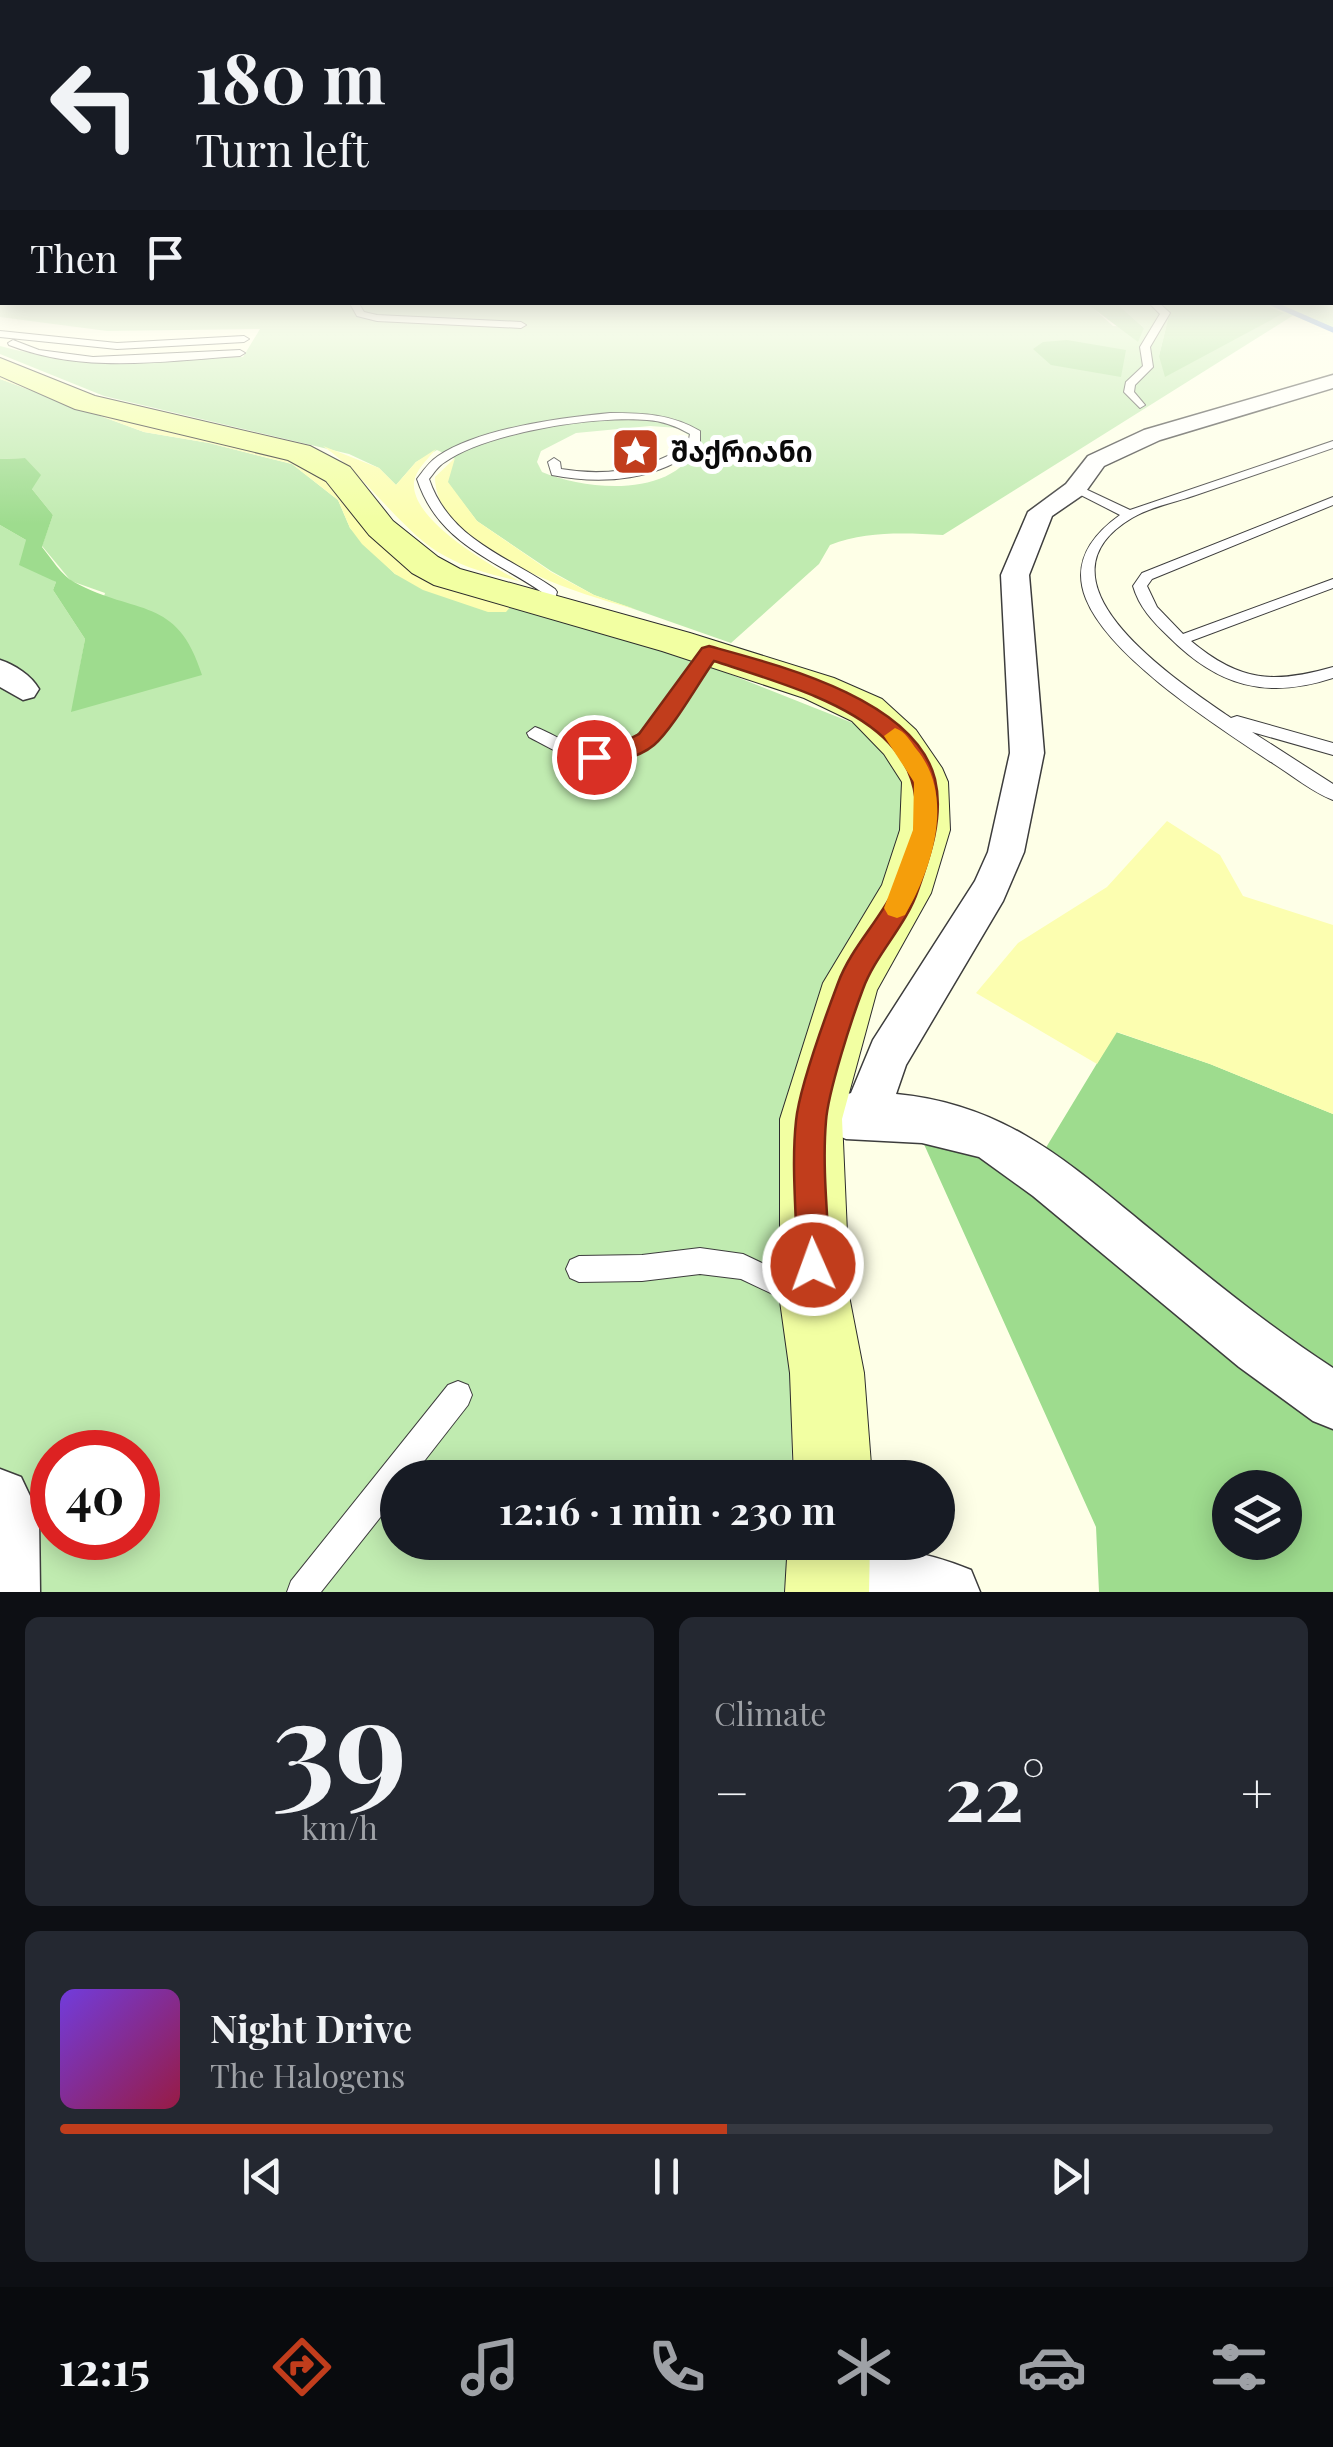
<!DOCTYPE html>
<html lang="en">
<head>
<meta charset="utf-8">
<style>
  :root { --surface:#171b24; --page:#242831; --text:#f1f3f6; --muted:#9ea1a6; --line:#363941; --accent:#c13d1c }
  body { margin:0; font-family:"Playfair Display","Noto Sans Georgian",serif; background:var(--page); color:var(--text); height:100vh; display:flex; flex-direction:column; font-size:38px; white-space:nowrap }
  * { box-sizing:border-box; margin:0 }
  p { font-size:32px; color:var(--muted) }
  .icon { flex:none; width:55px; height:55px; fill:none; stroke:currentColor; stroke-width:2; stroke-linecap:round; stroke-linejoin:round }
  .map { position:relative; height:1592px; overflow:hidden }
  .details { display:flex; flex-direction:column; gap:25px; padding:25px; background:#0d0f14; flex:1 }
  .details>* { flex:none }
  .guide { position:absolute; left:0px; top:0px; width:1335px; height:305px; box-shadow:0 5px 25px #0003; background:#171b24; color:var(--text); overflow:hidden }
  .controls { position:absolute; left:1212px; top:1470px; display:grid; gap:20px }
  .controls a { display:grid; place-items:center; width:90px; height:90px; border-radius:50%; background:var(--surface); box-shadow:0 5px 25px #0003; font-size:50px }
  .speed { position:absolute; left:30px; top:1430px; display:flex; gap:20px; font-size:50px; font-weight:700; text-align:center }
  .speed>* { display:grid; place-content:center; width:130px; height:130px; border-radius:50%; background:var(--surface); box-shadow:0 5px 25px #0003; line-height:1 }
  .speed .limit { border:15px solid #d22; background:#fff; color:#111 }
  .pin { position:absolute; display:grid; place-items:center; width:85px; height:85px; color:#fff; margin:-42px; border:5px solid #fff; border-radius:50%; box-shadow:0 2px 10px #0007 }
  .me { position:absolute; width:110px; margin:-55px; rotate:358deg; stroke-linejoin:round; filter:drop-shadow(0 0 8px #0008) }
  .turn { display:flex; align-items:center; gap:35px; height:210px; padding:0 30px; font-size:45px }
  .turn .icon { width:130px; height:130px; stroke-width:2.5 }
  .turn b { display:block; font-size:70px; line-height:85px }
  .then { display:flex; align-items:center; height:95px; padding:0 30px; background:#0003; gap:20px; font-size:38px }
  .big { font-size:75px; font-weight:700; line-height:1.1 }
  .details .tile { flex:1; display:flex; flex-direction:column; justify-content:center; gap:15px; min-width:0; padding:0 35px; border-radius:15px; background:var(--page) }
  .details .dial { align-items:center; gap:0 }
  .dial b { font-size:130px; line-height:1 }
  .song { display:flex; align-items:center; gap:30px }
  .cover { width:120px; height:120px; border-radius:15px; background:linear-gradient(135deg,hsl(260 70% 55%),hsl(340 70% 35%)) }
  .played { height:10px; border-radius:5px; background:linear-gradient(90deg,var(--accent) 55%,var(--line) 55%) }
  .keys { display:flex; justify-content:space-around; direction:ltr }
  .heat { display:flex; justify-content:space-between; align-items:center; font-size:55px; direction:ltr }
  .details .tiles { flex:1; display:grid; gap:25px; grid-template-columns:1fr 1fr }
  .tile:last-child { grid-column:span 2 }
  .trip { position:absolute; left:380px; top:1460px; width:575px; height:100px; border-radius:50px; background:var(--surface); box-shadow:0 5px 25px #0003; font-weight:700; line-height:100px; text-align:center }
  .dock { display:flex; height:160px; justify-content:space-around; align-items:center; background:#090b0e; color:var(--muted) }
  .dock .icon { width:70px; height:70px }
  .dock .on { color:var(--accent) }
  .dock b { font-size:45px; color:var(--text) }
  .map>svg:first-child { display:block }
  .green { fill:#c0ebb0; fill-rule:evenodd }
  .forest { fill:#9edc8e; fill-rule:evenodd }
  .sand { fill:#fcfeb0 }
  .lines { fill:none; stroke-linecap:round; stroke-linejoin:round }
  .stream { stroke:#2c67d5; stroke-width:5 }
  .lane-casing { stroke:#3d3d3d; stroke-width:2 }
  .street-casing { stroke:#3d3d3d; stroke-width:3 }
  .secondary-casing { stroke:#2c2c2c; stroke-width:2 }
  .lane { fill:#fff; fill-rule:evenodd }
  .street { fill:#fff; fill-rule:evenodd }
  .secondary { fill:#f2ffa2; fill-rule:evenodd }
  .route { fill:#c13d1c; stroke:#7d2812; stroke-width:2.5 }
  .slow { fill:#f59e0b }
  .labels { text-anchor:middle; stroke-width:10; stroke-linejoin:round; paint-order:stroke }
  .far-poi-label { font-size:28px; font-weight:bold; fill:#0a0a0a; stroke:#fff; text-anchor:start }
</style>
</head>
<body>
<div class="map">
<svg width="1333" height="1592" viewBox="0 0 1333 1592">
  <rect width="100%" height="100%" fill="#feffe7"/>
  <path class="green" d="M0 301 348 302 349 306 363 302H1086L1113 326 1144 328 1116 303 1157 302 1170 311 1159 356 1283 312 1261 303H1326L1333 306V328L1297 313 943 535C904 533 867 531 830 545L819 564 731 643 594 595 551 571 477 521 447 482 454 458 437 450 416 462 396 485 379 468 349 454 104 396 0 354V346C87 369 154 361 243 357L260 329 107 331 0 317ZM650 426 678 428 699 442C676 499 588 491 542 472L537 462 541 451 576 433Z
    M0 379 144 432 209 443 292 464 338 500 350 528 395 574 689 658 868 729 889 748 912 804 895 870 839 966 806 1035 789 1107 792 1477 398 1478V1542L789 1543 784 1592H0V525L26 540C25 562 40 572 56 582L53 590 85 639 72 712 105 593 71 581 42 546 53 515 32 489 25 458 0 459ZM52 1452H138V1538H52Z"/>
  <path class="forest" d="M1086 303H1116L1144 328 1138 342Z
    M1157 303H1261L1284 313 1165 377 1159 356 1170 311Z
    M1067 340 1126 350 1121 377 1051 365 1033 349 1043 342Z
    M25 458 41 475 32 489 53 515 42 547C51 558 62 576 74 582 136 616 177 595 202 675L71 712 85 639 53 590 56 582 19 565 26 540 0 525V459Z
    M1116 1032 1210 1064 1333 1114V1592H1099L1096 1527 914 1122 1033 1169ZM1230 1488H1285V1542H1230Z"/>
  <path class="sand" d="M0 368 235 440 317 470 404 567 512 605 506 612H488L423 590 395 574 362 544 350 528 338 500 292 464 209 443 144 432 0 379Z
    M323 446 379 468 396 485 416 462 436 449C428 459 416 469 414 482 410 520 490 565 519 581 493 575 468 569 445 556 402 533 368 477 323 446Z
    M455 458 448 482 477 521 551 572 594 595 635 609C578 594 435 549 435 477Z
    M1167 821 1220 855 1243 896 1333 925V1114L1210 1064 1117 1032 1097 1064 976 993 1018 943 1107 887Z"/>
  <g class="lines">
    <path class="stream" d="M1269 302 1333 330"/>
    <defs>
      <path id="lane" d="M349 302H358L364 312 377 315 521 322 526 325 521 328 377 321 357 316Z
        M1148 302H1158L1170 313 1150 347 1153 367 1135 385 1134 392 1145 405 1140 408 1124 392 1126 382 1143 366 1140 347 1160 314Z
        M0 331 117 343 244 336 249 339 244 342 117 349 0 337Z
        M13 340 39 350 93 357 240 350 245 353 240 356C163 361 83 374 9 345L8 343Z
        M610 413C643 413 671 414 700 431V445C661 481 602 485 552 475L548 462 554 458 560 462 561 469C608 477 650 470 688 444L690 434C676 426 663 421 647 420 597 415 485 433 445 462 438 466 434 473 429 479 450 540 506 555 555 589L557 592 552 609H542L540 606 543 593C492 558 438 543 417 479 423 471 429 462 438 456 480 428 560 418 610 413Z
        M1333 441V448C1287 464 1242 479 1196 495 1176 502 1150 507 1132 518 1024 582 1179 682 1231 718L1237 716 1333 743V755L1252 732 1333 784V800C1312 792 1293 776 1274 764 1220 728 1110 659 1086 599 1071 562 1092 535 1120 515L1069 489 1079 486 1130 510Z
        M1333 497V505L1152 579 1147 586 1157 607 1183 634 1333 579V588L1191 641C1240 682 1274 684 1333 667V678C1266 700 1218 686 1169 637 1153 622 1139 607 1133 586L1142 573Z
        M709 647 717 652C689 696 651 775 587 762 566 758 548 747 529 737L527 733 535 727C552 733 568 745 585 749 639 763 679 685 704 648Z
        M700 1248 743 1254 811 1286 815 1295 811 1304 802 1308 741 1279 700 1274 642 1281 579 1282 570 1278 566 1269 570 1260 579 1256 642 1255Z
        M458 1381 468 1385 472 1395 468 1405 411 1478H398V1495L321 1592H287L291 1581 448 1385Z"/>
      <path id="street" d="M1333 375V388L1160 440 1104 466 1084 494 1052 516 1029 575 1044 753 1024 852 1003 901 906 1065 896 1094C1012 1105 1075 1169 1161 1238 1217 1284 1273 1329 1333 1368V1429L1313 1421 1239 1367 1033 1196 979 1157 922 1143 846 1139 830 1132 823 1116 830 1100 851 1093 873 1040 975 881 988 852 1010 753 1001 575 1028 512 1066 484 1088 456 1144 430Z
        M0 660C15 665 31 675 39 689L34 697 23 700 0 687Z
        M0 1469 21 1477 39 1515 40 1592H0Z
        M811 1542C865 1542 921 1549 971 1570L980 1592H817L807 1587 798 1566 807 1545Z"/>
      <path id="secondary" d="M0 358 95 396 310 446 350 467 393 521 438 557 460 569 690 633 834 678 882 699 916 730 942 768 948 782 950 830 931 893 877 990 842 1119 850 1301 864 1373 872 1478H794L790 1373 780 1301V1119L823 983 882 885 900 830 902 782 884 754 852 721 804 698 662 651 434 585 412 573 369 535 326 481 288 460 75 409 0 376Z
        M788 1542H870L869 1592H785Z"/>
    </defs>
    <use href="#lane" class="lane-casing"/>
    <use href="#street" class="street-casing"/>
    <use href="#secondary" class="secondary-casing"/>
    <use href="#lane" class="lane"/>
    <use href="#street" class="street"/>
    <use href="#secondary" class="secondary"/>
  </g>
  <linearGradient id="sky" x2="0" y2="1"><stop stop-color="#8fbcef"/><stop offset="0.57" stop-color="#fffff4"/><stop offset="1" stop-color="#fffff4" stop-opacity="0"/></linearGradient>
  <rect width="1333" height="524" fill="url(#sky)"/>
  <path class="route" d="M709 646C778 665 915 699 935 779 944 816 930 856 918 890 906 926 876 954 863 989 852 1018 828 1092 826 1121 822 1168 828 1218 830 1265L825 1276 813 1281 802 1276 797 1265C797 1218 791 1167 796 1121 799 1089 826 1015 838 983 850 950 877 923 893 892 973 735 830 699 714 661 699 682 672 730 654 745 640 757 604 768 586 763L583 757 586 751 621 743 639 734 702 648Z"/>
  <path class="slow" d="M895 728C906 732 910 741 917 750 955 796 933 868 905 915L897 918 888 915 884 908 913 830 914 782 884 736Z"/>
  <defs>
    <symbol id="sight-square" viewBox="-11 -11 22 22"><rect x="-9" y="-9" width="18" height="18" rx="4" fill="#c13d1c" stroke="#fff"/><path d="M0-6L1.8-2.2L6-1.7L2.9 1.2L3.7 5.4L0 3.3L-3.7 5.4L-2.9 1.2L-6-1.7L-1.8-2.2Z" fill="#fff"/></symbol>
  </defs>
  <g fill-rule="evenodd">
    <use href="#sight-square" x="608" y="424" width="55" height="55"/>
  </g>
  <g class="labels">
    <g class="far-poi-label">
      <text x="671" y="462">შაქრიანი</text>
    </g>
  </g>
</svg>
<div class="controls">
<a><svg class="icon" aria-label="layers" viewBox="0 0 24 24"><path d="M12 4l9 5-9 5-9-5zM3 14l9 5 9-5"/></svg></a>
</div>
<div class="speed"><div class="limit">40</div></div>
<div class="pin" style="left:594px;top:757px;background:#d93025"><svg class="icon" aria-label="arrive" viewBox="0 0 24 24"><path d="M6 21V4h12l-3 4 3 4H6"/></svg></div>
<svg class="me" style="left:813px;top:1265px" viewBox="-20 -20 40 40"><circle r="17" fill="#c13d1c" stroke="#fff" stroke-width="3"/><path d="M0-11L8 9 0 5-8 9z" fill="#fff"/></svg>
<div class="trip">12:16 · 1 min · 230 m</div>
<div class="guide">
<div class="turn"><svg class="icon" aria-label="left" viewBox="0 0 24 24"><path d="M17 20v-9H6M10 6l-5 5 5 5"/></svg><div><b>180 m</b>Turn left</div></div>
<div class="then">Then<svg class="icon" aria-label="arrive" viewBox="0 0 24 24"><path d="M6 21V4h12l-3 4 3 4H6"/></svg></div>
</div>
</div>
<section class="details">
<div class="tiles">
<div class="tile dial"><b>39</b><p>km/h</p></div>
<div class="tile"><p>Climate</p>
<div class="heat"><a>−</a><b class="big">22°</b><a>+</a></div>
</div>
<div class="tile">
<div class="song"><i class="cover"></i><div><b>Night Drive</b><p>The Halogens</p></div></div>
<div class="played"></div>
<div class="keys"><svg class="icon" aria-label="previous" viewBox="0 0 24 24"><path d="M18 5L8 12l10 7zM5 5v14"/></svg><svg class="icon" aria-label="pause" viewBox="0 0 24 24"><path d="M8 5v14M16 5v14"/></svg><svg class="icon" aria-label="next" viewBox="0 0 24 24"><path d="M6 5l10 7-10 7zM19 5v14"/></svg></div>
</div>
</div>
</section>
<nav class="dock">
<b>12:15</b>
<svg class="icon on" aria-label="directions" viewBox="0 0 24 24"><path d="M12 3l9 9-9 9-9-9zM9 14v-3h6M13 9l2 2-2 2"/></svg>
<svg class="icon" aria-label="music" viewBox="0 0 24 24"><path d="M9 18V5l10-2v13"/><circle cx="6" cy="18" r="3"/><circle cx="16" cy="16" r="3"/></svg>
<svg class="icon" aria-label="phone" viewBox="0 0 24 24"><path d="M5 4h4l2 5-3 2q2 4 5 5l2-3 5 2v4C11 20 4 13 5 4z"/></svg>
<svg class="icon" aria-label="climate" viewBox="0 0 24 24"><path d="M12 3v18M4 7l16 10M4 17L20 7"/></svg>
<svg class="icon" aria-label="car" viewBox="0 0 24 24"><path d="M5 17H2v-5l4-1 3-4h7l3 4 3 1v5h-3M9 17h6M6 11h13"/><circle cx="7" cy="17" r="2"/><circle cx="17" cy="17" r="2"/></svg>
<svg class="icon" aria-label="filters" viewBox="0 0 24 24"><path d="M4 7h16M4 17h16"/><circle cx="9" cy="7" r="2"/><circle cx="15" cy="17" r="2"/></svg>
</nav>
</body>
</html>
